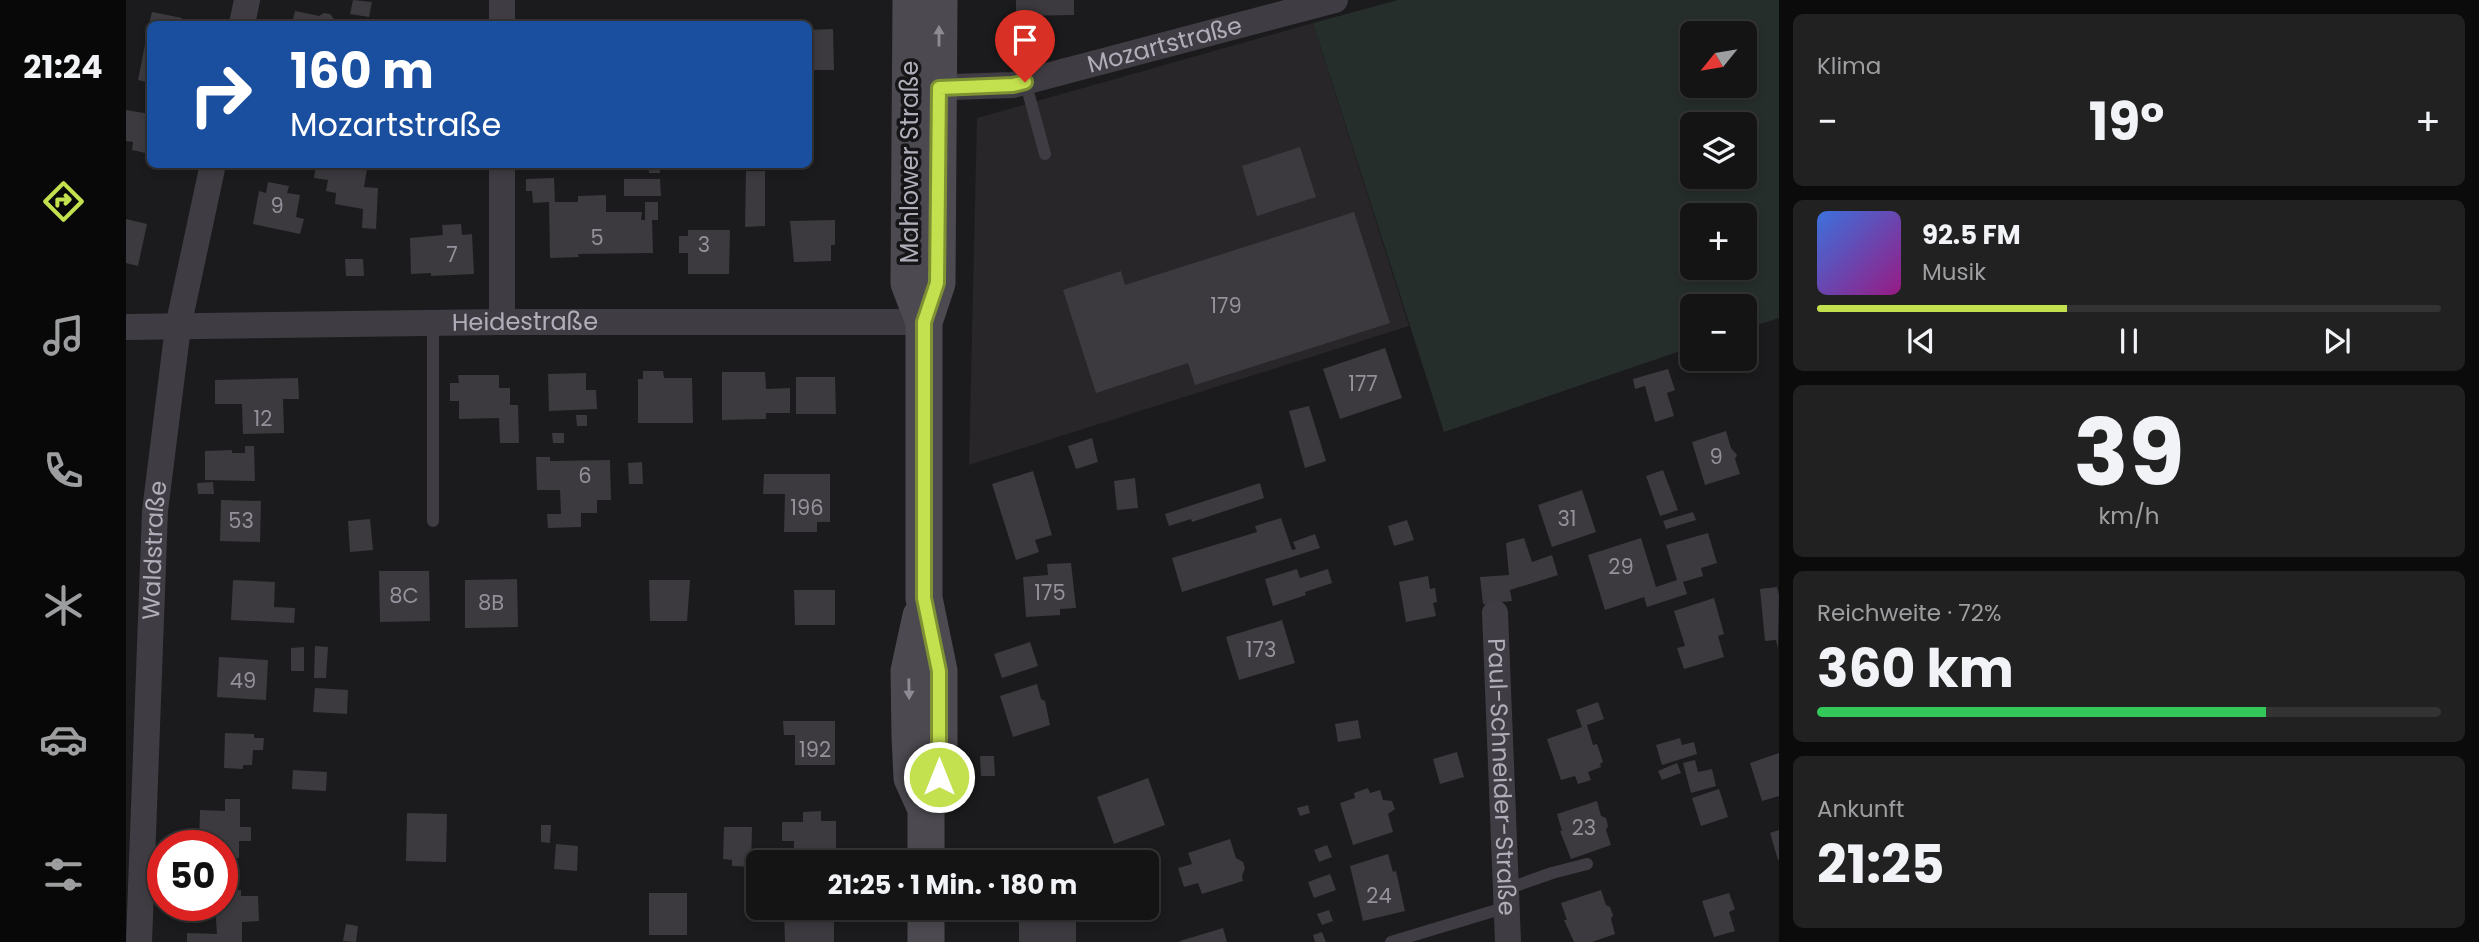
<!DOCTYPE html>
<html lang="de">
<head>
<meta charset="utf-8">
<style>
  :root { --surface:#141415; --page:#212122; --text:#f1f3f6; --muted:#9d9ea0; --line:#333334; --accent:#c3e04e }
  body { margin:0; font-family:Poppins,sans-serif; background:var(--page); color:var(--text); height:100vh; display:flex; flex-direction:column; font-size:26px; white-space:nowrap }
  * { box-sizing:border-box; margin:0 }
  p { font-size:23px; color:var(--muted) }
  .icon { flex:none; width:38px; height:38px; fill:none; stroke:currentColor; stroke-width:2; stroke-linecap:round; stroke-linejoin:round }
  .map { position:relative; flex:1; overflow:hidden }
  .sheet { display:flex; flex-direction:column; gap:14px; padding:14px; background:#0b0b0c; width:700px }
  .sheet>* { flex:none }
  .top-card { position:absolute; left:21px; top:21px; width:665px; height:147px; border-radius:10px; box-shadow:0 4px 10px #0003,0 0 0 2px var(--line); background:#1a4fa0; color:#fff; overflow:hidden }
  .needle { width:46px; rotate:240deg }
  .buttons { position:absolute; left:1554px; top:21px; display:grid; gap:14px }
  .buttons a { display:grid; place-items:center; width:77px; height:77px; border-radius:10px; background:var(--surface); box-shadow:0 4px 10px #0003,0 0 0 2px var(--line); font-size:35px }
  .speed { position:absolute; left:21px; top:830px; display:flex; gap:14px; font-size:35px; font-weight:700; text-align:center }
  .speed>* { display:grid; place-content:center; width:91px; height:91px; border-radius:50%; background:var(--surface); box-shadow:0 4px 10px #0003,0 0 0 2px var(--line); line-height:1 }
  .speed .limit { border:10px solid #d22; background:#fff; color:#111 }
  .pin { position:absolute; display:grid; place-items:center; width:60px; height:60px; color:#fff; margin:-72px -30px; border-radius:50% 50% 50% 0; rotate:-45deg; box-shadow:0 0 7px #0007 }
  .pin .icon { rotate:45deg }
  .me { position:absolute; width:77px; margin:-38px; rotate:0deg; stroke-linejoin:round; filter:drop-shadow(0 0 5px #0008) }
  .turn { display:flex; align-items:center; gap:24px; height:147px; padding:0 28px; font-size:32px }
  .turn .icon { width:91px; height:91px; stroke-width:2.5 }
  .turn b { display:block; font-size:49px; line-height:60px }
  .big { font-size:52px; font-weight:700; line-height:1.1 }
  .sheet .card { flex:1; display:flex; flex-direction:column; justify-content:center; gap:10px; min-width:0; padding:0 24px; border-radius:10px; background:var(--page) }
  .sheet .dial { align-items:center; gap:0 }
  .dial b { font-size:91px; line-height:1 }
  .song { display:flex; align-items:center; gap:21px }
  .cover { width:84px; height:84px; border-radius:10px; background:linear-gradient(135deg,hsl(220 70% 55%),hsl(310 70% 35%)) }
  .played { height:7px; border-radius:4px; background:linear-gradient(90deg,var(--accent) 40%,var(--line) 40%) }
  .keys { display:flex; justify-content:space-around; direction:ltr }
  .heat { display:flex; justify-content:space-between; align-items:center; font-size:38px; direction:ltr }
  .charge { height:10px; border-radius:5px; background:linear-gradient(90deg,#34c759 72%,var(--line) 0) }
  .trip { position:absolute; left:620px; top:850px; width:413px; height:70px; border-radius:10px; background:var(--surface); box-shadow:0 4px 10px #0003,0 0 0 2px var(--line); font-weight:700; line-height:70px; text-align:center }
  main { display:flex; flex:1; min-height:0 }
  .tab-bar { display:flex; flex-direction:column; width:126px; justify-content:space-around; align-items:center; background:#080808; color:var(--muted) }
  .tab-bar .icon { width:49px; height:49px }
  .tab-bar .current { color:var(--accent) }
  .tab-bar b { font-size:32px; color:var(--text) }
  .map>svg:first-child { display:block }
  .built { fill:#282629 }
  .green { fill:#262e2c; fill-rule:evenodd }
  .building { fill:#3c3a3e }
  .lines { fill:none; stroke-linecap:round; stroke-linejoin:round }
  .lane { stroke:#3f3d43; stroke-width:12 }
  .street { stroke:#3f3d43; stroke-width:26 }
  .secondary { stroke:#4c4a50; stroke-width:37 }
  .oneway { fill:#8e8b95 }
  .route-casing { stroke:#7f9233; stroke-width:18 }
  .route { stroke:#c3e04e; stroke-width:12 }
  .labels { text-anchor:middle; stroke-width:7; stroke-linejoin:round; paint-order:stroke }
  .number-label { font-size:21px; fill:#94919b }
  .street-label { font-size:24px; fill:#b1aeba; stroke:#161517 }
</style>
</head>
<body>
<main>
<nav class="tab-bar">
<b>21:24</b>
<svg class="icon current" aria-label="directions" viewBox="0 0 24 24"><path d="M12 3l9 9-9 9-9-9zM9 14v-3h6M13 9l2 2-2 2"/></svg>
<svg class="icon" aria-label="music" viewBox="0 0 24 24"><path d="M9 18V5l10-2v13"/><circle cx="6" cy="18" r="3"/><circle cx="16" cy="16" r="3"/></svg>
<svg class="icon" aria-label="phone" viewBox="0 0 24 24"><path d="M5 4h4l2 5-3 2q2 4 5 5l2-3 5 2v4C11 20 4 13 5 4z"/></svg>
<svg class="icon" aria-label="climate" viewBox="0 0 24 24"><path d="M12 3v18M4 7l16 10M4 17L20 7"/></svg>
<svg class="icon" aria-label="car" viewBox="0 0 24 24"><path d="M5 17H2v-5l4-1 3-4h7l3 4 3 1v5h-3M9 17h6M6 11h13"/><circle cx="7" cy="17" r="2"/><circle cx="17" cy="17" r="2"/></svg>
<svg class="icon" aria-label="filters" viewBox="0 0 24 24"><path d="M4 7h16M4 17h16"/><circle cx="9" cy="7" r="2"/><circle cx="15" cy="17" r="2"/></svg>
</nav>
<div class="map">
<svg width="1653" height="942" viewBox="0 0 1653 942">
  <rect width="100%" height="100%" fill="#1b1a1c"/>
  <path class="built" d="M1187 23 1283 326 843 465 851 118Z"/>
  <path class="green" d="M1272 0H1653V318L1619 329V306H1566V347L1318 432 1187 23ZM1566 33H1619V86H1566ZM1566 124H1619V177H1566ZM1566 215H1619V268H1566Z"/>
  <path class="building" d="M227 0 246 2 243 17 224 14Z
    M890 0H948V15L890 16Z
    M169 11 193 16 198 13 204 14 208 19 207 24H166Z
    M26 12 56 18 55 24H23Z
    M23 25H24V83L12 80Z
    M707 29 708 70H682V30Z
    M0 110 24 114V154L6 150 7 142 0 141Z
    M1174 147 1190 197 1131 216 1116 166Z
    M190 164H218L241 169 238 187 252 188 250 229 236 228 237 209 209 204 210 193 200 191 202 180 188 178Z
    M421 164H451V170H421Z
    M522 164H534V173H523Z
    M620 171H639V226L619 227Z
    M428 178 429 202H452V196L480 195V212H516L515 220H519V202H532V220H526L527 253 452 254 453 257 424 258 423 202 407 203 406 191H400V179Z
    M498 179H534L535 196H498Z
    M142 182 163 186 161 193 174 195 170 217 178 219 174 234 127 224 133 191 140 193Z
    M1228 212 1264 323 1069 385 1062 363 970 393 937 290 995 271 999 285Z
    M0 219 21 224 12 266 0 263Z
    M709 220V245H705V261L668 262 664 221Z
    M335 224 336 235 346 234 348 274 305 276V273L285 274 284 238 317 235 316 225Z
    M562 230H604L603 274H562V253H553V236H562Z
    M219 259H237L238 276H220Z
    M1259 348 1276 398 1214 419 1197 369Z
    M1542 369 1549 390 1541 393 1548 416 1529 422 1519 386 1509 389 1507 379Z
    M517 371H537L538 378H566L567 423H512V379H517Z
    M596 372H639L640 389 664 388V413H640V419L596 420Z
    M460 373V390H470L471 409 423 411 422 374Z
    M332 375H373V388H384V405H392L393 443H374L373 418 333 419V401H324V383H333Z
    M670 377H709L710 414H670Z
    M172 378 173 399H157L158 433 117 434 116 404H89V380Z
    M1183 406 1200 461 1179 468 1163 411Z
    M450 415H461V426H451Z
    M1600 431 1605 448 1611 455 1609 459 1614 474 1579 485 1566 442Z
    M426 433H438V443H427Z
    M966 438 972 462 950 469 942 446Z
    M119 446H128L129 481 79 480V451L106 450V453H119Z
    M410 457H424V461L484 460 485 500H471V513H455V527L422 528 421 514H435L434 490H411Z
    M516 462 517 484H503L502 463Z
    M1537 470 1552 510 1534 516 1520 476Z
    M907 471 926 535 909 540 913 552 890 560 866 484Z
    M638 474H704V522H691V532H658L659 494H637Z
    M1009 478 1012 508 991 510 988 481Z
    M87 482 88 494H72L71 483Z
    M1134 483 1138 498 1066 522 1065 519 1043 526 1039 514Z
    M1456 490 1470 532 1426 547 1412 505Z
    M95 500 135 501 134 542 94 541Z
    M1567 512 1570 520 1540 529 1537 521Z
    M1155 518 1166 550 1170 549 1167 542 1189 534 1194 548 1056 592 1046 558 1131 532 1129 526Z
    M244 519 247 550 224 552 222 521Z
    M1281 520 1288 540 1268 546 1262 526Z
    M1582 533 1591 563 1575 568 1577 576 1557 582 1561 594 1521 607 1518 597 1479 610 1462 555 1515 538 1530 587 1551 580 1540 545Z
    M1398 538 1406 562 1426 555 1432 575 1384 590 1386 601 1357 604 1354 577 1383 575 1380 543Z
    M945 563 950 608 934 609V615L900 617 897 577 922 575 921 564Z
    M1171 569 1174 578 1202 569 1206 583 1179 592 1180 595 1147 606 1139 579Z
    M253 571H303L304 621 254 622Z
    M1302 576 1304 589 1309 588 1311 602 1307 603 1310 616 1280 622 1273 582Z
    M391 579 392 627 339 628V580Z
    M107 580 149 582 148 607 169 608 168 623 105 620Z
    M523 580H564L561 621H524Z
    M1651 587 1653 595 1652 648 1650 640 1639 641 1634 589Z
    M668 590H709V625H669Z
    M1588 598 1598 634 1592 636 1598 657 1558 669 1551 648 1559 646 1548 611Z
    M1156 620 1169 663 1113 680 1100 637Z
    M904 642 912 666 876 678 868 654Z
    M189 646 202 647 200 678H188Z
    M178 647V671H165V648Z
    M93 657 142 660 140 700 91 697Z
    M911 684 915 699 919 701 924 725 887 737 874 696Z
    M189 688 222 690 221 714 187 712Z
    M1472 702 1478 719 1461 725 1467 745 1471 744 1477 762 1474 764 1475 767 1462 772 1465 780 1452 784 1449 776 1435 780 1421 739 1456 727 1450 710Z
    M1232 720 1235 738 1212 742 1209 724Z
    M657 721H709V765H669V735H658Z
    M99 733 128 734V738H138L137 750H127L126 765H117V769L98 768Z
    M1554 738 1556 745 1568 742 1571 754 1536 765 1530 745Z
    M1331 752 1338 777 1314 784 1307 759Z
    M1653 753V796L1636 801 1624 763Z
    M854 756H868L869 776H855Z
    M1569 760 1572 772 1586 769 1590 786 1565 793 1557 763Z
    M1551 763 1555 773 1536 780 1532 771Z
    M167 770 201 772 200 791 166 789Z
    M1022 778 1039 825 988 844 971 797Z
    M1242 788 1244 793 1254 790 1257 800 1266 801 1269 809 1262 814 1267 832 1227 845 1214 803 1229 798 1228 793Z
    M1593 789 1602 817 1575 826 1566 798Z
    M99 799H114V827H125V841H113V858H96V845H73L74 810 99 811Z
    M1471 801 1475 816 1480 818 1482 826 1480 830 1485 845 1445 859 1434 831H1436L1431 814Z
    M1182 805 1184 813 1174 816 1171 808Z
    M695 811V821H710V860H668V841H656V822H677V812Z
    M281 813 321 814 320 862 280 861Z
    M415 825H425L424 843 415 842Z
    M598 827H626L625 867 606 866V860L597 859Z
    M1653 830V860H1652L1644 833Z
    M1104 839 1110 858 1117 862 1119 868 1116 876 1117 881 1076 894 1072 883 1058 887 1052 868 1066 864 1062 853Z
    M430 844 452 846 451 871 428 869Z
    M1201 845 1206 857 1193 862 1188 850Z
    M1262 854 1267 872 1270 871 1279 911 1237 921 1224 866Z
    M1204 874 1210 890 1188 898 1182 882Z
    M115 890V896H132L133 921 116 922V942H61V933L91 934 89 906 96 905V891Z
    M1475 890 1480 905 1484 907 1487 915 1485 919 1489 934 1466 942H1448L1438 920H1441L1435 903Z
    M523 893H561V935H523Z
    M1603 893 1609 909 1603 912 1609 931 1588 937 1576 901Z
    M658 908H708V942H659Z
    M893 908H950V942H893Z
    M1203 910 1207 921 1196 925 1191 914Z
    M220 924 232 926 230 942 217 941Z
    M1097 928 1101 942H1054V941Z
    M1196 932 1200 942H1189L1187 935Z"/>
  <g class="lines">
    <path class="lane" d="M899 81 919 154
      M307 521V323
      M1381 889 1426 873 1461 864
      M1265 942 1381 907"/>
    <g class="street">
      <path d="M376 0V24"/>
      <path d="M116 24 121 0"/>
      <path id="s1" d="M797 88 887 85 1209 0"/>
      <path d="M376 164V322"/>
      <path id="s2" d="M0 327 376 322H798"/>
      <path id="s3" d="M1369 613 1382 942"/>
      <path id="s4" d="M13 942 29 511 52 327 87 164"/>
    </g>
    <path class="secondary" d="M785 0 783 283 798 322
      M795 616 783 671 784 736 786 778 800 809V863
      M800 809 813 777V671L798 598V322L811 283 813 0
      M800 908V942"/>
  </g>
  <defs><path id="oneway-solid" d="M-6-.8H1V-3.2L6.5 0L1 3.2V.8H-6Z" transform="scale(1.75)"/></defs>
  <g class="oneway">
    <use href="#oneway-solid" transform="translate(813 36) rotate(-90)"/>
    <use href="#oneway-solid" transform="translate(783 689) rotate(89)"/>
  </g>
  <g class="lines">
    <defs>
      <path id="route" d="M813 777V671L798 598V322L811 283 813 88 887 85 899 82"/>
    </defs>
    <use href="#route" class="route-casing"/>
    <use href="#route" class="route"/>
  </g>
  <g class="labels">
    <g class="number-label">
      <text x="151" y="213">9</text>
      <text x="471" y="245">5</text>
      <text x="578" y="252">3</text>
      <text x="326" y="262">7</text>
      <text x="1100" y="313">179</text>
      <text x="1237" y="391">177</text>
      <text x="137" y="426">12</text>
      <text x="1590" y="464">9</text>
      <text x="459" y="483">6</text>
      <text x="681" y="515">196</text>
      <text x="1441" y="526">31</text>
      <text x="115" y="528">53</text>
      <text x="1495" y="574">29</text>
      <text x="924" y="600">175</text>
      <text x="278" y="603">8C</text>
      <text x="365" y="610">8B</text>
      <text x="1135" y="657">173</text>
      <text x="117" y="688">49</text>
      <text x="689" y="757">192</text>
      <text x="1458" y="835">23</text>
      <text x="1253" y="903">24</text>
    </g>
    <g class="street-label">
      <text dy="8" stroke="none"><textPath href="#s1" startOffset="247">Mozartstraße</textPath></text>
      <text transform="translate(784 162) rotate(-90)" y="8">Mahlower Straße</text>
      <text dy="8" stroke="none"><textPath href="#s2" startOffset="399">Heidestraße</textPath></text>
      <text dy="8" stroke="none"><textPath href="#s4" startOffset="392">Waldstraße</textPath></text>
      <text dy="8" stroke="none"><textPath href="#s3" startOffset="164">Paul-Schneider-Straße</textPath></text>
    </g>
  </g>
</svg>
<div class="buttons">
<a><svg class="needle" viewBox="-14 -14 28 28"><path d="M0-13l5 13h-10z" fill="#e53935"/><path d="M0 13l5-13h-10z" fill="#9d9ea0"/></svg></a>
<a><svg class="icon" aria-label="layers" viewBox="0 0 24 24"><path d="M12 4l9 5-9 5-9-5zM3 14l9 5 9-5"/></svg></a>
<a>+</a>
<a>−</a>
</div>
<div class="speed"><div class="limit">50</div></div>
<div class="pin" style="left:899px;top:82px;background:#d93025"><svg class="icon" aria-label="arrive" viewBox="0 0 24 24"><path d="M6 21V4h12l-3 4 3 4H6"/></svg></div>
<svg class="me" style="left:813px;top:777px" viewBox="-20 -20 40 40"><circle r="17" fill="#c3e04e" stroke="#fff" stroke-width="3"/><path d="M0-11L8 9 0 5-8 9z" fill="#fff"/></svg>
<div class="trip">21:25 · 1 Min. · 180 m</div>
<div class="top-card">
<div class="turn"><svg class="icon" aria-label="right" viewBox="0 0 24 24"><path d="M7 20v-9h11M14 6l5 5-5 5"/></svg><div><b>160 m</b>Mozartstraße</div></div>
</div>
</div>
<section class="sheet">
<div class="card"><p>Klima</p>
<div class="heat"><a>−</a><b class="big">19°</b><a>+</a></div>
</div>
<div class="card">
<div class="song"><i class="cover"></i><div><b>92.5 FM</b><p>Musik</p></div></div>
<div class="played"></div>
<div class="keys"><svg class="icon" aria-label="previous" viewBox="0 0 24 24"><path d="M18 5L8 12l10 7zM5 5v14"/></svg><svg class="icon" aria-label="pause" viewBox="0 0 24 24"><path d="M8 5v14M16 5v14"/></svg><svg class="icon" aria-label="next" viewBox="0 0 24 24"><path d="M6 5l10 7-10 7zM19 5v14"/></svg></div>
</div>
<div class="card dial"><b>39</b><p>km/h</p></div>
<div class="card"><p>Reichweite · 72%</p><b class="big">360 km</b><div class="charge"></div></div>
<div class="card"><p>Ankunft</p><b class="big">21:25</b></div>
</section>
</main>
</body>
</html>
